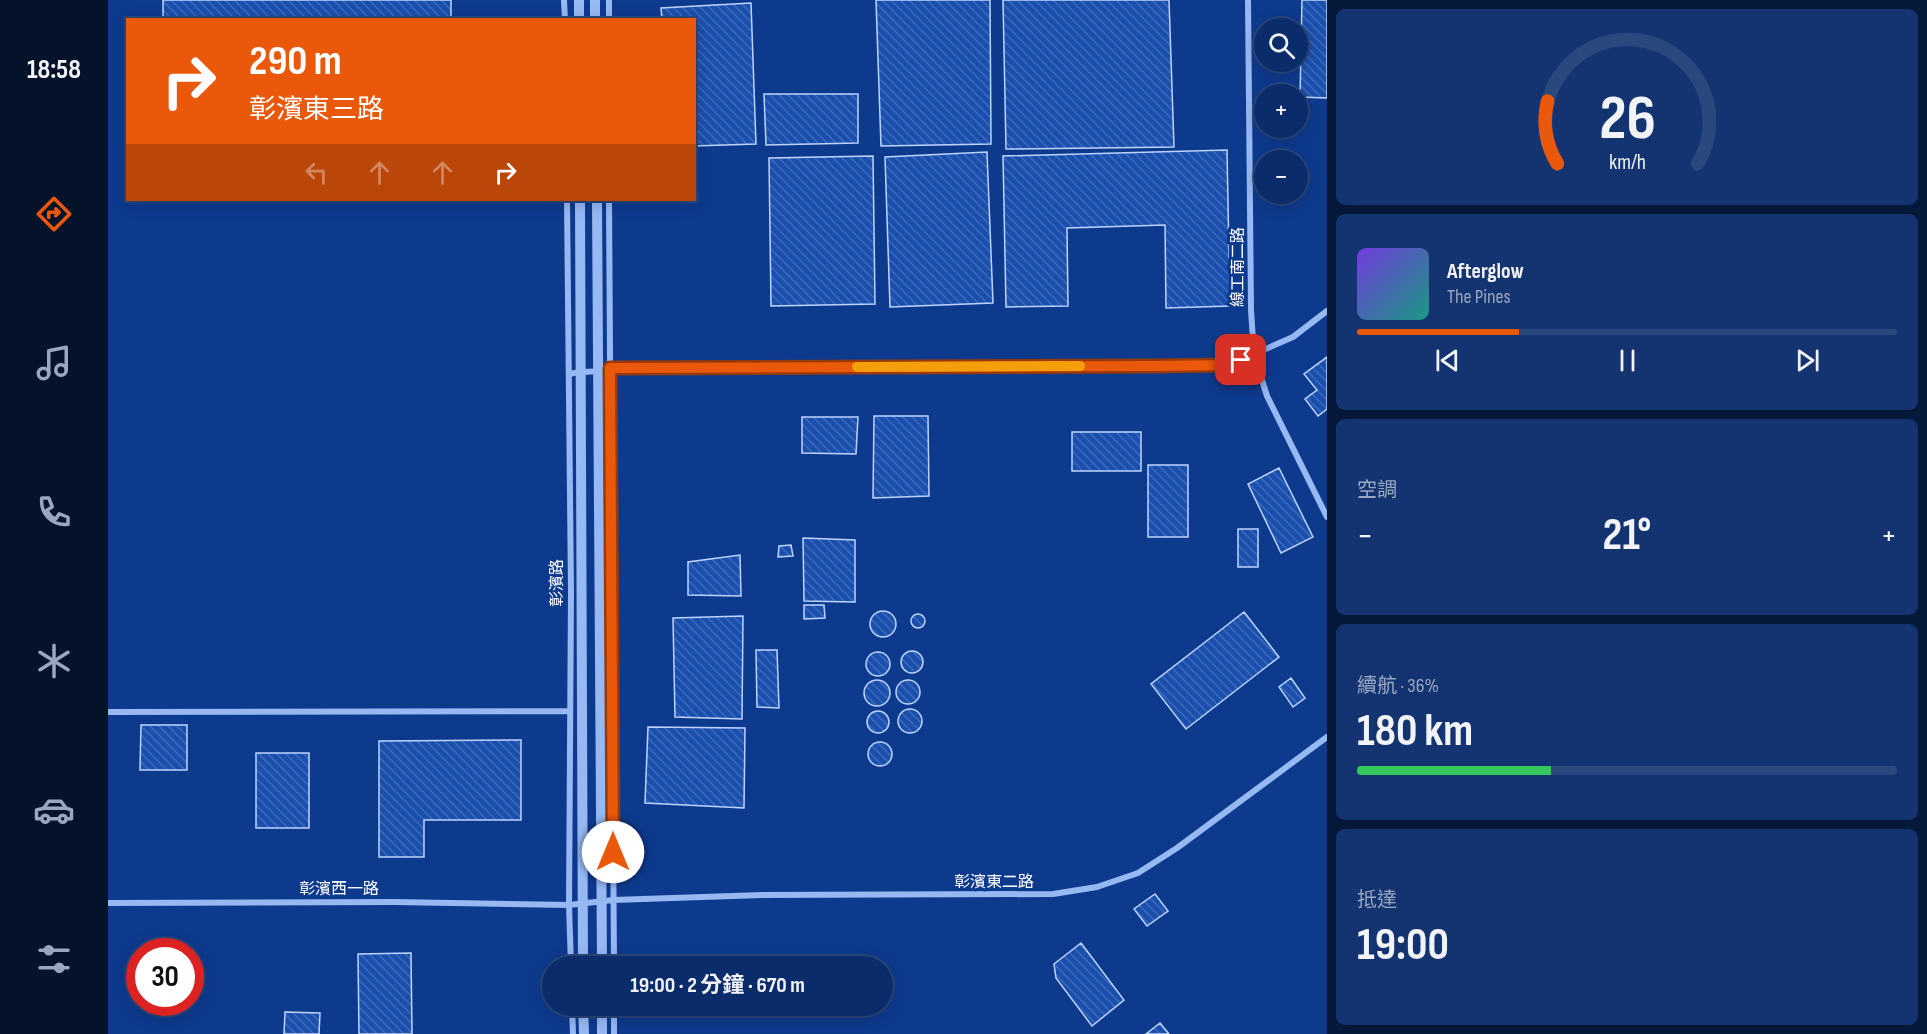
<!DOCTYPE html>
<html lang="zh-TW">
<head>
<meta charset="utf-8">
<style>
  :root { --surface:#0a2c6a; --page:#133470; --text:#f1f3f6; --muted:#99a7c1; --line:#2a487e; --accent:#ea580c }
  body { margin:0; font-family:"Sofia Sans Condensed","Noto Sans TC",sans-serif; background:var(--page); color:var(--text); height:100vh; display:flex; flex-direction:column; font-size:22px; white-space:nowrap }
  * { box-sizing:border-box; margin:0 }
  p { font-size:20px; color:var(--muted) }
  .icon { flex:none; width:33px; height:33px; fill:none; stroke:currentColor; stroke-width:2; stroke-linecap:round; stroke-linejoin:round }
  .map { position:relative; flex:1; overflow:hidden }
  .drawer { display:flex; flex-direction:column; gap:9px; padding:9px; background:#06183a; width:600px }
  .drawer>* { flex:none }
  .top-card { position:absolute; left:18px; top:18px; width:570px; height:183px; border-radius:0px; box-shadow:0 3px 15px #0003,0 0 0 2px var(--line); background:#ea580c; color:#fff; overflow:hidden }
  .tools { position:absolute; left:1146px; top:18px; display:grid; gap:12px }
  .tools a { display:grid; place-items:center; width:54px; height:54px; border-radius:50%; background:var(--surface); box-shadow:0 3px 15px #0003,0 0 0 2px var(--line); font-size:30px }
  .speed { position:absolute; left:18px; top:938px; display:flex; gap:12px; font-size:30px; font-weight:700; text-align:center }
  .speed>* { display:grid; place-content:center; width:78px; height:78px; border-radius:50%; background:var(--surface); box-shadow:0 3px 15px #0003,0 0 0 2px var(--line); line-height:1 }
  .speed .limit { border:9px solid #d22; background:#fff; color:#111 }
  .pin { position:absolute; display:grid; place-items:center; width:51px; height:51px; color:#fff; margin:-26px; border-radius:12px; box-shadow:0 3px 9px #0006 }
  .me { position:absolute; width:66px; margin:-33px; rotate:0deg; stroke-linejoin:round; filter:drop-shadow(0 0 4px #0008) }
  .turn { display:flex; align-items:center; gap:21px; height:126px; padding:0 24px; font-size:27px }
  .turn .icon { width:78px; height:78px; stroke-width:2.5 }
  .turn b { display:block; font-size:42px; line-height:51px }
  .lanes { display:flex; align-items:center; height:57px; padding:0 24px; background:#0003; justify-content:center; gap:30px; direction:ltr }
  .lanes .off { opacity:.35 }
  .big { font-size:45px; font-weight:700; line-height:1.1 }
  .drawer .card { flex:1; display:flex; flex-direction:column; justify-content:center; gap:9px; min-width:0; padding:0 21px; border-radius:9px; background:var(--page) }
  .drawer .dial { align-items:center; gap:0 }
  .dial svg { height:156px; overflow:visible; fill:none; stroke:var(--line); stroke-width:7; stroke-linecap:round; text-anchor:middle }
  .dial text { fill:var(--text); stroke:none }
  .song { display:flex; align-items:center; gap:18px }
  .cover { width:72px; height:72px; border-radius:9px; background:linear-gradient(135deg,hsl(260 70% 55%),hsl(170 70% 35%)) }
  .played { height:6px; border-radius:3px; background:linear-gradient(90deg,var(--accent) 30%,var(--line) 30%) }
  .keys { display:flex; justify-content:space-around; direction:ltr }
  .heat { display:flex; justify-content:space-between; align-items:center; font-size:33px; direction:ltr }
  .charge { height:9px; border-radius:4px; background:linear-gradient(90deg,#34c759 36%,var(--line) 0) }
  .trip { position:absolute; left:434px; top:956px; width:351px; height:60px; border-radius:30px; background:var(--surface); box-shadow:0 3px 15px #0003,0 0 0 2px var(--line); font-weight:700; line-height:60px; text-align:center }
  main { display:flex; flex:1; min-height:0 }
  .menu { display:flex; flex-direction:column; width:108px; justify-content:space-around; align-items:center; background:#04122a; color:var(--muted) }
  .menu .icon { width:42px; height:42px }
  .menu .on { color:var(--accent) }
  .menu b { font-size:27px; color:var(--text) }
  .map>svg:first-child { display:block }
  .building { fill:url(#building-back-hatch); stroke:#bdd5fe; stroke-width:1.5 }
  .lines { fill:none; stroke-linecap:round; stroke-linejoin:round }
  .minor { stroke:#96b8f3; stroke-width:6 }
  .tertiary { stroke:#96b8f3; stroke-width:10 }
  .route-casing { stroke:#983908; stroke-width:15 }
  .route { stroke:#ea580c; stroke-width:10 }
  .slow { stroke:#f59e0b; stroke-width:10 }
  .labels { text-anchor:middle; stroke-width:6; stroke-linejoin:round; paint-order:stroke }
  .street-label { font-size:16px; fill:#fff; stroke:#0e3a8e }
</style>
</head>
<body>
<main>
<nav class="menu">
<b>18:58</b>
<svg class="icon on" aria-label="directions" viewBox="0 0 24 24"><path d="M12 3l9 9-9 9-9-9zM9 14v-3h6M13 9l2 2-2 2"/></svg>
<svg class="icon" aria-label="music" viewBox="0 0 24 24"><path d="M9 18V5l10-2v13"/><circle cx="6" cy="18" r="3"/><circle cx="16" cy="16" r="3"/></svg>
<svg class="icon" aria-label="phone" viewBox="0 0 24 24"><path d="M5 4h4l2 5-3 2q2 4 5 5l2-3 5 2v4C11 20 4 13 5 4z"/></svg>
<svg class="icon" aria-label="climate" viewBox="0 0 24 24"><path d="M12 3v18M4 7l16 10M4 17L20 7"/></svg>
<svg class="icon" aria-label="car" viewBox="0 0 24 24"><path d="M5 17H2v-5l4-1 3-4h7l3 4 3 1v5h-3M9 17h6M6 11h13"/><circle cx="7" cy="17" r="2"/><circle cx="17" cy="17" r="2"/></svg>
<svg class="icon" aria-label="filters" viewBox="0 0 24 24"><path d="M4 7h16M4 17h16"/><circle cx="9" cy="7" r="2"/><circle cx="15" cy="17" r="2"/></svg>
</nav>
<div class="map">
<svg width="1219" height="1034" viewBox="0 0 1219 1034">
  <defs>
    <pattern id="building-back-hatch" width="6" height="6" patternUnits="userSpaceOnUse" patternTransform="scale(1.5)"><rect width="6" height="6" fill="#1b4fae"/><path d="M-1 5l2 2M0 0l6 6M5-1l2 2" fill="none" stroke="#3d69ba"/></pattern>
  </defs>
  <rect width="100%" height="100%" fill="#0e3a8e"/>
  <path class="building" d="M55 0H343V20H55Z
    M768 0H882L883 144 773 146Z
    M895 0H1061L1066 147 898 149Z
    M1194 0H1219V98L1192 97Z
    M643 3 648 144 586 146V20H554L553 8Z
    M656 94H750V143L658 145Z
    M1119 150 1122 306 1058 308 1057 225 959 228 960 306 898 307 895 156Z
    M879 152 885 303 782 307 777 157Z
    M765 156 767 304 663 306 661 158Z
    M1219 357V409L1210 416 1197 399 1209 390 1196 374Z
    M766 416H820L821 496 765 498Z
    M694 417H750L748 454 694 453Z
    M964 432H1033V471H964Z
    M1040 465H1080V537H1040Z
    M1171 468 1205 537 1173 553 1140 484Z
    M1130 529H1150V567H1130Z
    M695 538 747 540V602L696 601Z
    M683 545 685 556 670 557 671 546Z
    M632 555 633 596 580 595V562Z
    M696 605H716L717 618 696 619Z
    M762 624a13 13 0 1 1 26 0a13 13 0 1 1-26 0Z
    M1136 612 1171 657 1078 729 1043 684Z
    M803 621a7 7 0 1 1 14 0a7 7 0 1 1-14 0Z
    M635 616 634 719 567 717 565 618Z
    M648 650H669L671 708 649 707Z
    M793 662a11 11 0 1 1 22 0a11 11 0 1 1-22 0Z
    M758 664a12 12 0 1 1 24 0a12 12 0 1 1-24 0Z
    M1183 678 1197 698 1185 707 1171 687Z
    M788 692a12 12 0 1 1 24 0a12 12 0 1 1-24 0Z
    M756 693a13 13 0 1 1 26 0a13 13 0 1 1-26 0Z
    M790 721a12 12 0 1 1 24 0a12 12 0 1 1-24 0Z
    M759 722a11 11 0 1 1 22 0a11 11 0 1 1-22 0Z
    M33 725H79V770H32Z
    M540 727 637 728 636 808 537 803Z
    M413 740V820H316V857H271V741Z
    M760 754a12 12 0 1 1 24 0a12 12 0 1 1-24 0Z
    M148 753H201V828H148Z
    M1047 894 1060 911 1039 926 1026 909Z
    M973 943 1016 1000 984 1026 948 978 946 964Z
    M303 953 304 1034H251L250 954Z
    M177 1012 212 1013 211 1034H176Z
    M1052 1023 1061 1034H1038Z"/>
  <g class="lines">
    <path class="minor" d="M456 0 457 20
      M1140 0 1143 310 1146 355 1159 396 1219 517
      M501 20V0
      M459 200 463 593 461 905 463 966
      M501 200 506 966
      M462 374C476 370 488 374 502 368L1121 365 1185 337 1219 311
      M0 712 462 711
      M0 903 287 902 461 905 505 900 654 895 945 894 989 887 1030 873 1069 848 1219 737
      M464 1005 465 1034
      M506 1005V1034"/>
    <path class="tertiary" d="M471 0V20
      M487 0V20
      M472 200 475 966
      M489 200 494 966
      M475 1005 476 1034
      M494 1005V1034"/>
  </g>
  <g class="lines">
    <defs>
      <path id="route" d="M505 852 502 368 1045 366 1120 365 1133 360"/>
    </defs>
    <use href="#route" class="route-casing"/>
    <use href="#route" class="route"/>
    <path class="slow" d="M749 367 972 366"/>
  </g>
  <g class="labels">
    <g class="street-label">
      <text transform="translate(1129 267) rotate(-90)" y="6">線工南二路</text>
      <text transform="translate(448 583) rotate(-90)" y="6">彰濱路</text>
      <text x="886" y="887">彰濱東二路</text>
      <text x="231" y="894">彰濱西一路</text>
    </g>
  </g>
</svg>
<div class="tools">
<a><svg class="icon" aria-label="search" viewBox="0 0 24 24"><circle cx="10" cy="10" r="6"/><path d="M15 15l6 6"/></svg></a>
<a>+</a>
<a>−</a>
</div>
<div class="speed"><div class="limit">30</div></div>
<div class="pin" style="left:1133px;top:360px;background:#d93025"><svg class="icon" aria-label="arrive" viewBox="0 0 24 24"><path d="M6 21V4h12l-3 4 3 4H6"/></svg></div>
<svg class="me" style="left:505px;top:852px" viewBox="-20 -20 40 40"><circle r="19" fill="#fff"/><path d="M0-13L10 11 0 6-10 11z" fill="#ea580c"/></svg>
<div class="trip">19:00 · 2 分鐘 · 670 m</div>
<div class="top-card">
<div class="turn"><svg class="icon" aria-label="right" viewBox="0 0 24 24"><path d="M7 20v-9h11M14 6l5 5-5 5"/></svg><div><b>290 m</b>彰濱東三路</div></div>
<div class="lanes"><svg class="icon off" aria-label="left" viewBox="0 0 24 24"><path d="M17 20v-9H6M10 6l-5 5 5 5"/></svg><svg class="icon off" aria-label="ahead" viewBox="0 0 24 24"><path d="M12 20V5M6 11l6-6 6 6"/></svg><svg class="icon off" aria-label="ahead" viewBox="0 0 24 24"><path d="M12 20V5M6 11l6-6 6 6"/></svg><svg class="icon" aria-label="right" viewBox="0 0 24 24"><path d="M7 20v-9h11M14 6l5 5-5 5"/></svg></div>
</div>
</div>
<section class="drawer">
<div class="card dial"><svg viewBox="0 0 100 80">
<path d="M14 69A42 42 0 1 1 86 69"/>
<path d="M14 69A42 42 0 0 1 9 37" stroke="#ea580c"/>
<text x="50" y="56" font-size="32" font-weight="700">26</text>
<text x="50" y="72" font-size="11">km/h</text>
</svg></div>
<div class="card">
<div class="song"><i class="cover"></i><div><b>Afterglow</b><p>The Pines</p></div></div>
<div class="played"></div>
<div class="keys"><svg class="icon" aria-label="previous" viewBox="0 0 24 24"><path d="M18 5L8 12l10 7zM5 5v14"/></svg><svg class="icon" aria-label="pause" viewBox="0 0 24 24"><path d="M8 5v14M16 5v14"/></svg><svg class="icon" aria-label="next" viewBox="0 0 24 24"><path d="M6 5l10 7-10 7zM19 5v14"/></svg></div>
</div>
<div class="card"><p>空調</p>
<div class="heat"><a>−</a><b class="big">21°</b><a>+</a></div>
</div>
<div class="card"><p>續航 · 36%</p><b class="big">180 km</b><div class="charge"></div></div>
<div class="card"><p>抵達</p><b class="big">19:00</b></div>
</section>
</main>
</body>
</html>
